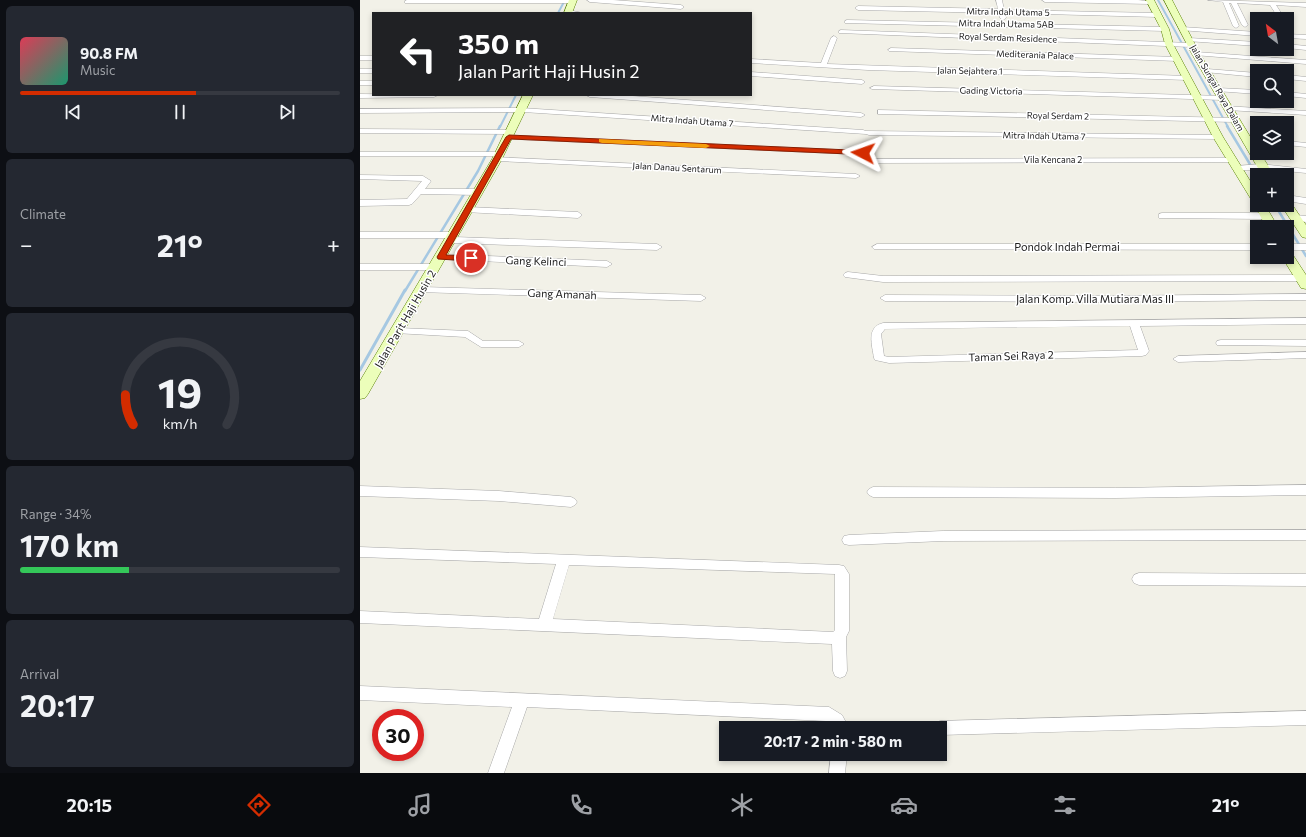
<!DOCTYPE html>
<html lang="en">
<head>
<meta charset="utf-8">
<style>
  :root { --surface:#171b24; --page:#242831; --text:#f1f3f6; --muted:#9ea1a6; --line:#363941; --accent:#d32c00 }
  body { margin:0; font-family:Commissioner,sans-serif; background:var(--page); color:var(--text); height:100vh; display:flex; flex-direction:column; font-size:15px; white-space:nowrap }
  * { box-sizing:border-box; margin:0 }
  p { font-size:13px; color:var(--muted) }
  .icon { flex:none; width:22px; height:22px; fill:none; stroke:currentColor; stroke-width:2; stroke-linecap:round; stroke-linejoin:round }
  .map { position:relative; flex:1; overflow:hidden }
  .panel { display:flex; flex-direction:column; gap:6px; padding:6px; background:#0d0f14; width:360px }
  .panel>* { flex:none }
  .banner { position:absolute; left:12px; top:12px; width:380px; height:84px; border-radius:0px; box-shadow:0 2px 6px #0003; background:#202124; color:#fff; overflow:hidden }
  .needle { width:26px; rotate:329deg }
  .fabs { position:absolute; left:890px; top:12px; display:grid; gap:8px }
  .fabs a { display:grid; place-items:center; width:44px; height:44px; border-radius:0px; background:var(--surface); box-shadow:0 2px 6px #0003; font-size:20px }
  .speed { position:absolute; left:12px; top:709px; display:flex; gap:8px; font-size:20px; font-weight:700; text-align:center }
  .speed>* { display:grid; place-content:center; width:52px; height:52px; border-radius:50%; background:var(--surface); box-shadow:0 2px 6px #0003; line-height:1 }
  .speed .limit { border:6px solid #d22; background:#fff; color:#111 }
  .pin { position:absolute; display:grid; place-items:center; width:34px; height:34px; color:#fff; margin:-17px; border:2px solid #fff; border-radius:50%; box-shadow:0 1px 4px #0007 }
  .me { position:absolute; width:44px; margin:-22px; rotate:274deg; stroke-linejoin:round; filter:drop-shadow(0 0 3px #0008) }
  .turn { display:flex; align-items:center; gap:14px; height:84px; padding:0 20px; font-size:18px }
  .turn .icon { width:52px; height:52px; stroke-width:2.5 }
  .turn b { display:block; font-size:28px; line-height:34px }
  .big { font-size:30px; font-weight:700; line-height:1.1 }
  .panel .tile { flex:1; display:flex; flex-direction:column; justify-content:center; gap:6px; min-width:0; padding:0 14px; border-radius:6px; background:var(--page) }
  .panel .dial { align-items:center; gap:0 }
  .dial svg { height:104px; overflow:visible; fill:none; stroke:var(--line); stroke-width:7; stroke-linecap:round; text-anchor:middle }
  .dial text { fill:var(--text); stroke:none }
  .song { display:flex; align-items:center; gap:12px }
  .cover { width:48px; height:48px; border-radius:6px; background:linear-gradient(135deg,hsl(350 70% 55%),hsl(160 70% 35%)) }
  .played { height:4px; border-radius:2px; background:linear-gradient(90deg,var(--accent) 55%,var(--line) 55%) }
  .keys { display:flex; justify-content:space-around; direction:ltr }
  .heat { display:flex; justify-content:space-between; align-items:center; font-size:22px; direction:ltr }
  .charge { height:6px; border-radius:3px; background:linear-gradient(90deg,#34c759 34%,var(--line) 0) }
  .trip { position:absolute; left:359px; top:721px; width:228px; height:40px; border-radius:0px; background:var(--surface); box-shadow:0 2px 6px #0003; font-weight:700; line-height:40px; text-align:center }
  .menu { display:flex; height:64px; justify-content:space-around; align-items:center; background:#090b0e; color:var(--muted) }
  .menu .icon { width:28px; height:28px }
  .menu .active { color:var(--accent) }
  .menu b { font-size:18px; color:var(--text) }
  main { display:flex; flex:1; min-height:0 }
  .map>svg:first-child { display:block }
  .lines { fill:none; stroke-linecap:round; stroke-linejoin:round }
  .stream-far2 { stroke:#a6c8e2; stroke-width:2 }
  .stream-far1 { stroke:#a6c8e2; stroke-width:2.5 }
  .stream { stroke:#a6c8e2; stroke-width:3 }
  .street-casing { stroke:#a8a8a8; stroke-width:1 }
  .secondary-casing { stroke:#588100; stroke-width:1 }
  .street { fill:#fff; fill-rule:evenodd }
  .secondary { fill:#ecfeba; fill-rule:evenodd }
  .route { fill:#d32c00; stroke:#891d00 }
  .slow { fill:#f59e0b }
  .labels { text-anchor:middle; stroke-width:3; stroke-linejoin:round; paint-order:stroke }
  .far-street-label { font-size:9px; fill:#212121; stroke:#fff }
  .street-label { font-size:11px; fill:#212121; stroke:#fff }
</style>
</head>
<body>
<main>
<section class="panel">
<div class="tile">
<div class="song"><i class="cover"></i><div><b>90.8 FM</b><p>Music</p></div></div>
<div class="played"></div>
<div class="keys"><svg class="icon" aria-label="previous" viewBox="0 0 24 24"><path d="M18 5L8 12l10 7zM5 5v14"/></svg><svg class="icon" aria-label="pause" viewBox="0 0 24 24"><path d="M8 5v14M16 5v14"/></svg><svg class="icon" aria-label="next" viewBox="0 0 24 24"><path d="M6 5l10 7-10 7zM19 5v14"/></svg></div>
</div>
<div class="tile"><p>Climate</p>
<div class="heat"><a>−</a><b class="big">21°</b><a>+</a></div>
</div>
<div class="tile dial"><svg viewBox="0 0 100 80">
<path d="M14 69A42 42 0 1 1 86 69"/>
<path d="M14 69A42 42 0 0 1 8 46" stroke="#d32c00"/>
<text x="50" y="56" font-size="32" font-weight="700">19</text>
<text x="50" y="72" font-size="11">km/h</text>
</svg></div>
<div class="tile"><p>Range · 34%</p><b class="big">170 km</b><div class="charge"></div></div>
<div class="tile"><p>Arrival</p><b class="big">20:17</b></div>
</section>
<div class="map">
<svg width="946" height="773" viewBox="0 0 946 773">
  <rect width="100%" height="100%" fill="#f2f1e8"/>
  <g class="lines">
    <path class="stream-far2" d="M798 0 868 127
      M198 13 205 0
      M140 127 156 95"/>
    <path class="stream-far1" d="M867 126 897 176
      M915 205 946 256
      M45 291 118 171 140 126"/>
    <path class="stream" d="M0 370 45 290"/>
    <defs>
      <path id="street" d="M47 0H215L216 1 213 3H45V1Z
        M227 0H253L321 5 324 7 321 9 230 2Z
        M636 0H642L644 10 798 13 801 15 798 17 645 13 646 18 643 20 640 18 639 13 498 10 495 8 498 6 638 9Z
        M682 0H778L794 2 791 4 685 2Z
        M848 0 946 3V7L916 5 925 19H919L910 5 877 3 888 25 885 27 882 25 871 3H869L879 26 876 28 873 26 863 2Z
        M208 10 223 13H206Z
        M487 20 805 27 808 29 805 31 485 23V21Z
        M822 27 897 32V36L820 30V28Z
        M481 30 831 43 834 45 831 47 479 33V31Z
        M927 34 946 35V39L927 38Z
        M474 36 477 38 467 64 828 76 831 78 828 80 508 70 391 63V59L461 63 471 38Z
        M829 38 897 42V46L827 41 826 40Z
        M927 44 946 46V50L927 48Z
        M531 48 818 57 821 59 818 61 529 51 528 50Z
        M836 52 946 60V64L834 55V53Z
        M0 56H13V60H0Z
        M0 69H13V73H0Z
        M847 69 897 73V77L845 72 844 71Z
        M391 72 502 80 505 82 502 84 391 76Z
        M927 75 946 77V81L927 79Z
        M0 81H13V85H0Z
        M514 86 863 96 867 98 863 100 512 89 510 88Z
        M858 88 897 90V94L856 91 854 90Z
        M927 92 946 94V98L927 96Z
        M0 94 78 95 74 97 0 98Z
        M226 95H259L501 113 505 115 501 117 230 97Z
        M865 106 946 111V115L868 110H865Z
        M161 108 503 130 506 131 858 135 862 137 858 139 509 135 506 134 163 112 0 113V109Z
        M518 110 874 118 878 120 874 122 521 114H518Z
        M0 129 150 130 154 132 150 134 0 133Z
        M146 135 487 150 496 147 505 149 507 153 497 157 488 154 149 139H146Z
        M883 138 897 139V143L883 142Z
        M927 141 946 143V147L927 145Z
        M0 152H140L144 154 140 156H0Z
        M134 157 496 174 500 176 496 178 137 161 133 159Z
        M871 158H874V162L515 163 511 161 515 159Z
        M900 164 946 169V173L906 169 903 170H877L873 168 877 166Z
        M0 175 63 176 71 181 65 189H119L123 192 119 195 61 194 52 204 49 205 0 206V200L47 199 62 181 0 179Z
        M927 195 946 198V204L927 201Z
        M108 207 218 212 222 215 218 218 105 212V208Z
        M802 213H906L910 216 906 219 799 218V214Z
        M935 215 946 216V222L932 220 931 218Z
        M0 232H93L97 235 94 237 297 244 302 247 297 250 90 243 85 240 88 238H0Z
        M517 244H897V250L514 249 512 247Z
        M927 244H946V250H927Z
        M81 254 247 261 252 264 247 267 78 259V255Z
        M0 264H75L80 267 75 270H0Z
        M488 272 523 276 942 275 945 276 946 279 942 281 523 282 485 277 483 275 485 273Z
        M62 287 341 295 346 298 341 301 59 292 57 290 59 288Z
        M946 294V300L748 302 525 301 520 298 525 295 748 296Z
        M946 318V324L780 326 789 351 786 355 782 356 529 363 515 360 514 358C512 345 506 327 523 323ZM770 326 778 350 529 357 524 356 521 334 525 329Z
        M39 328 108 331 123 341H159L164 344 159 347H121L105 337 35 333 34 331 35 329Z
        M861 340H946V346L857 345 856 343 857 341Z
        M946 352V358L818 362 813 359 818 356Z
        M946 485V495L755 498 513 497 509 495 507 492 509 489 513 487 755 488Z
        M0 486 139 491 211 497 215 499 217 502 215 505 211 507 139 501 0 496Z
        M946 530V540L583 541 489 545 484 544 482 540 484 536 489 535 583 531Z
        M0 547 479 565 484 566 489 574V631L486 637 487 671 485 676 480 678 475 676 473 671 472 644 0 623V611L179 619 196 564 0 557ZM209 565 475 574V630L473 632 193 619Z
        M779 573 946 574V586L779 585 774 583 772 579 774 575Z
        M0 686 469 707 482 715 489 728H473L466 721 167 707 144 773H128L152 707 0 700Z
        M946 711V725L580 735V728H572L575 723 580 721Z
        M471 754H487L485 773H469Z"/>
      <path id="secondary" d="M209 0H217L212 13H204Z
        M786 0H794L809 29 813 44 863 137 897 192V205H905L918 227H906L894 204 853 137 805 44 801 29Z
        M804 0H812L840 54 897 148V153H900L914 175H902L832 54Z
        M163 95H173L142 159 8 394 5 398 0 399V381L132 159Z
        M927 201 931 203 946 225V238L942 237 921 205H927Z
        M927 251 931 252 946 275V289L941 288 922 257H927Z"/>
    </defs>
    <use href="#street" class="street-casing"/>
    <use href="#secondary" class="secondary-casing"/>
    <use href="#street" class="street"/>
    <use href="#secondary" class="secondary"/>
  </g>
  <path class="route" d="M149 135 490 150 506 153 497 157 489 154 151 139 86 255 111 256 115 258 111 261 78 259 77 257 146 137Z"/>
  <path class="slow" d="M239 139 346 144 350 146 346 148 242 143 239 142Z"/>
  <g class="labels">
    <g class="far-street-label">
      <text transform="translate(648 12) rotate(1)" y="3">Mitra Indah Utama 5</text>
      <text transform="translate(646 24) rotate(1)" y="3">Mitra Indah Utama 5AB</text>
      <text transform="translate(648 38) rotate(2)" y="3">Royal Serdam Residence</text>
      <text transform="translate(675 55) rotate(2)" y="3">Mediterania Palace</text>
      <text transform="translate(610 71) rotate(1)" y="3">Jalan Sejahtera 1</text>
      <text transform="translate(857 88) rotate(60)" y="3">Jalan Sungai Raya Dalam</text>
      <text transform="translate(631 91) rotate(1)" y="3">Gading Victoria</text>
      <text transform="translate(698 116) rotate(1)" y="3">Royal Serdam 2</text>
      <text transform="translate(332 121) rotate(4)" y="3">Mitra Indah Utama 7</text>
      <text transform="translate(684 136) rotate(1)" y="3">Mitra Indah Utama 7</text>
      <text x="693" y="163">Vila Kencana 2</text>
      <text transform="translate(317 168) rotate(3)" y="3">Jalan Danau Sentarum</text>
    </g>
    <g class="street-label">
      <text x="707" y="251">Pondok Indah Permai</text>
      <text transform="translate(176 261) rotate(2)" y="4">Gang Kelinci</text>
      <text transform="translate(202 294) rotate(2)" y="4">Gang Amanah</text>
      <text x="735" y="303">Jalan Komp. Villa Mutiara Mas III</text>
      <text transform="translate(45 319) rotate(-60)" y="4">Jalan Parit Haji Husin 2</text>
      <text transform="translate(651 356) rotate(-2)" y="4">Taman Sei Raya 2</text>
    </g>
  </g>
</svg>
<div class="fabs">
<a><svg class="needle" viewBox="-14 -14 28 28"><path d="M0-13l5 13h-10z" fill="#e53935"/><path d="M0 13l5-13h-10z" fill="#9ea1a6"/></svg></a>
<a><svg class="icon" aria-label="search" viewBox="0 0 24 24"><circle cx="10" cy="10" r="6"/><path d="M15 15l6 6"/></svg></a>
<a><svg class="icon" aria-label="layers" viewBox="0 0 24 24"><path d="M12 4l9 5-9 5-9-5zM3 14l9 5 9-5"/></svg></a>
<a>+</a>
<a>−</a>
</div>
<div class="speed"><div class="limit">30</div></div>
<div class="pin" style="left:111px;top:258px;background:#d93025"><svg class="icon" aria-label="arrive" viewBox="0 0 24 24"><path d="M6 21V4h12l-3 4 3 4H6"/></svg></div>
<svg class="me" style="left:503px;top:153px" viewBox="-20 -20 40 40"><path d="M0-17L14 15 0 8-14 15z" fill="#d32c00" stroke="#fff" stroke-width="4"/></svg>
<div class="trip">20:17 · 2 min · 580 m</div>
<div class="banner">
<div class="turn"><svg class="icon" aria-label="left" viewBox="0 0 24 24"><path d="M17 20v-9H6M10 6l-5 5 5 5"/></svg><div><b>350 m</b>Jalan Parit Haji Husin 2</div></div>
</div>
</div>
</main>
<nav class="menu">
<b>20:15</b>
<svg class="icon active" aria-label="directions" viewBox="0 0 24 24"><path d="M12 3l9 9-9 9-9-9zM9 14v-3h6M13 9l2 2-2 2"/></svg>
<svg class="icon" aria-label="music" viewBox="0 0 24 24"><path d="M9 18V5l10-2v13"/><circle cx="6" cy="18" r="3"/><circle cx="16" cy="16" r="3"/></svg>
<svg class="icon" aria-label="phone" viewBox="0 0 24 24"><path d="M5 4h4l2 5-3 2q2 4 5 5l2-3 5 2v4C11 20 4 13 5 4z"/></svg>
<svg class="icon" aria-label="climate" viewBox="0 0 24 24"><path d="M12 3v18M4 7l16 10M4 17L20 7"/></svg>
<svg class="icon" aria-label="car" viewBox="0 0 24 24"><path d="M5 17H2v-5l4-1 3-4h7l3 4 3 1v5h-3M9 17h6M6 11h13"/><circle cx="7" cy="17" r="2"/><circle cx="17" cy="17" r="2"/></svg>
<svg class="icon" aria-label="filters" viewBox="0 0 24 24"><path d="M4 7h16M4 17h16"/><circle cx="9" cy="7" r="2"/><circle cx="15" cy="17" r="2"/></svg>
<b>21°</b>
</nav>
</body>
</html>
